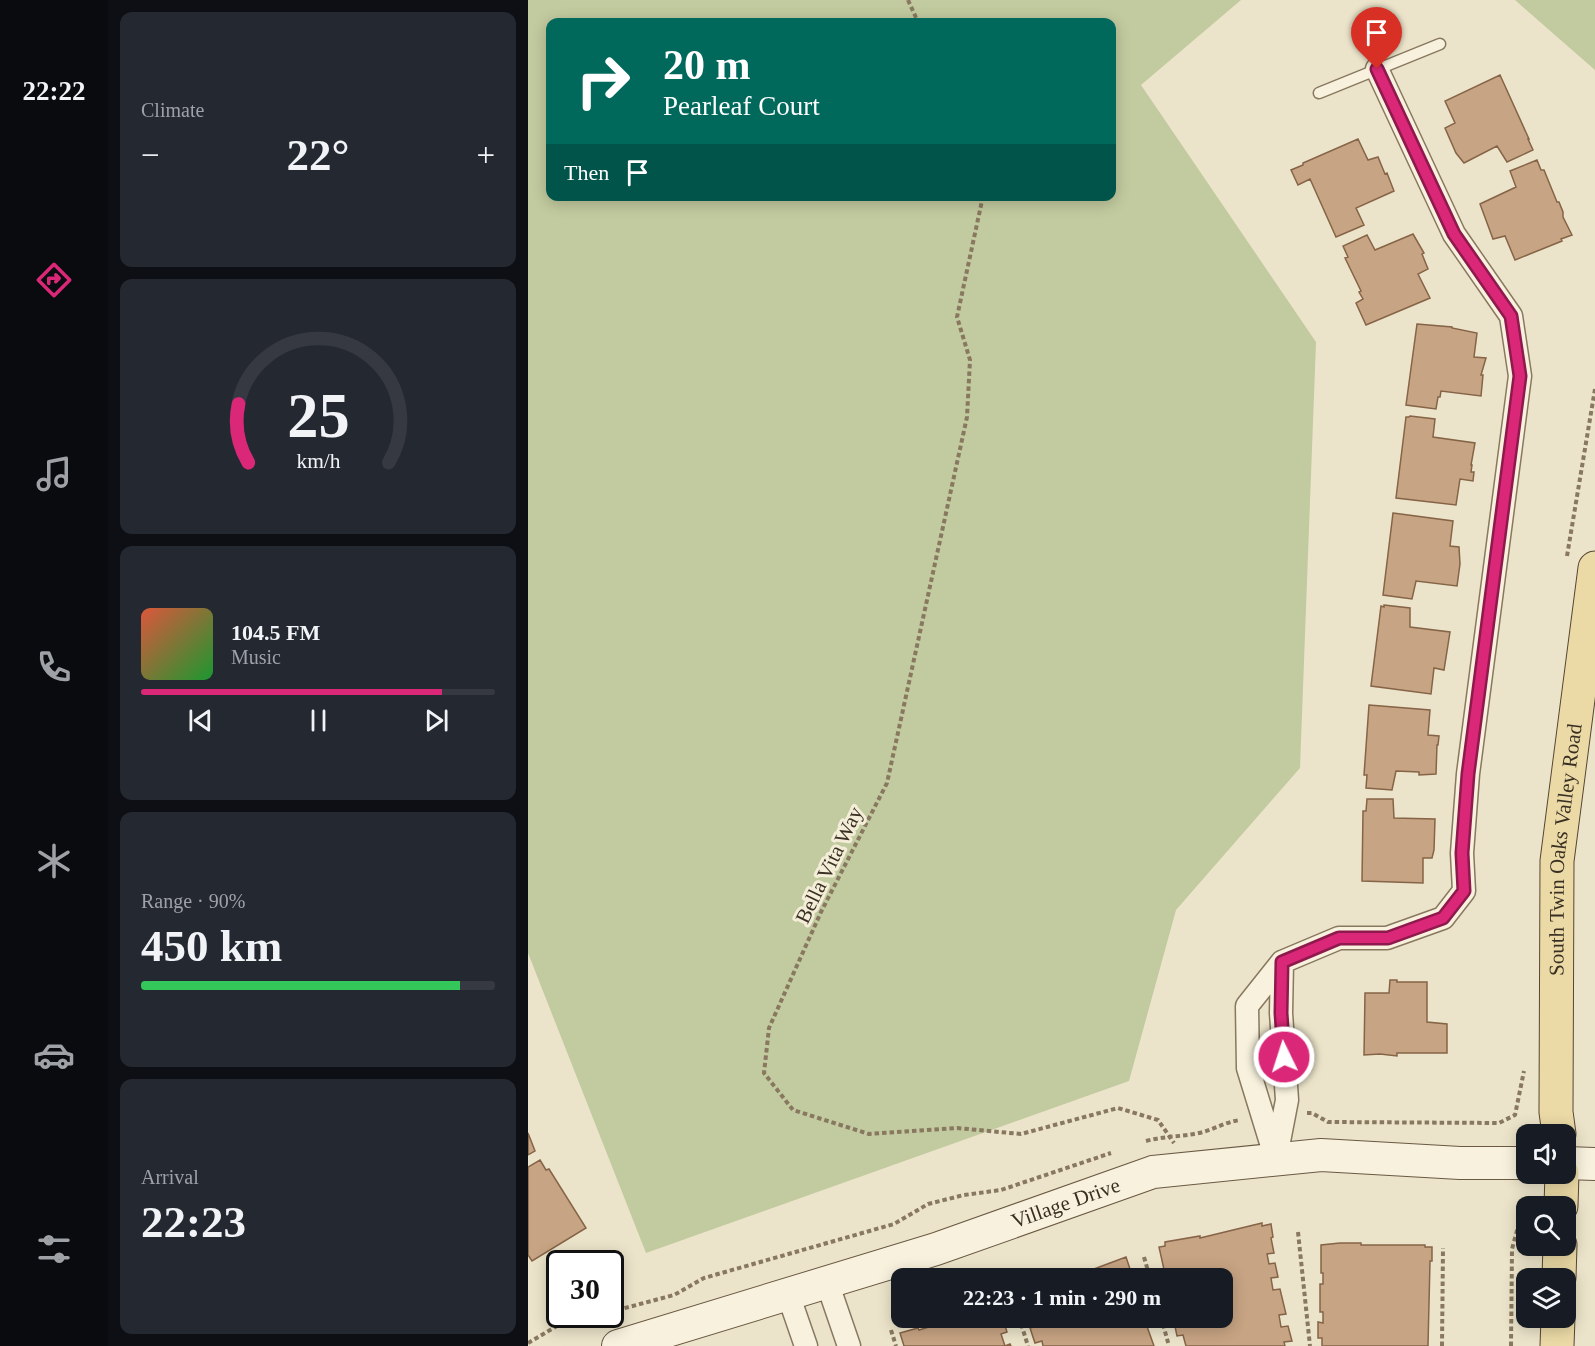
<!DOCTYPE html>
<html lang="en">
<head>
<meta charset="utf-8">
<style>
  :root { --surface:#171b24; --page:#242831; --text:#f1f3f6; --muted:#9ea1a6; --line:#363941; --accent:#db2777 }
  body { margin:0; font-family:Georgia,serif; background:var(--page); color:var(--text); height:100vh; display:flex; flex-direction:column; font-size:22px; white-space:nowrap }
  * { box-sizing:border-box; margin:0 }
  p { font-size:20px; color:var(--muted) }
  .icon { flex:none; width:33px; height:33px; fill:none; stroke:currentColor; stroke-width:2; stroke-linecap:round; stroke-linejoin:round }
  .map { position:relative; flex:1; overflow:hidden }
  .drawer { display:flex; flex-direction:column; gap:12px; padding:12px; background:#0d0f14; width:420px }
  .drawer>* { flex:none }
  .guide { position:absolute; left:18px; top:18px; width:570px; height:183px; border-radius:12px; box-shadow:0 3px 15px #0003; background:#00695c; color:#fff; overflow:hidden }
  .controls { position:absolute; left:988px; top:1124px; display:grid; gap:12px }
  .controls a { display:grid; place-items:center; width:60px; height:60px; border-radius:12px; background:var(--surface); box-shadow:0 3px 15px #0003; font-size:30px }
  .speed { position:absolute; left:18px; top:1250px; display:flex; gap:12px; font-size:30px; font-weight:700; text-align:center }
  .speed>* { display:grid; place-content:center; width:78px; height:78px; border-radius:50%; background:var(--surface); box-shadow:0 3px 15px #0003; line-height:1 }
  .speed .limit { border:3px solid #111; border-radius:9px; background:#fff; color:#111 }
  .pin { position:absolute; display:grid; place-items:center; width:51px; height:51px; color:#fff; margin:-62px -26px; border-radius:50% 50% 50% 0; rotate:-45deg; box-shadow:0 0 6px #0007 }
  .pin .icon { rotate:45deg }
  .me { position:absolute; width:66px; margin:-33px; rotate:356deg; stroke-linejoin:round; filter:drop-shadow(0 0 4px #0008) }
  .turn { display:flex; align-items:center; gap:21px; height:126px; padding:0 18px; font-size:27px }
  .turn .icon { width:78px; height:78px; stroke-width:2.5 }
  .turn b { display:block; font-size:42px; line-height:51px }
  .then { display:flex; align-items:center; height:57px; padding:0 18px; background:#0003; gap:12px; font-size:22px }
  .big { font-size:45px; font-weight:700; line-height:1.1 }
  .drawer .tile { flex:1; display:flex; flex-direction:column; justify-content:center; gap:9px; min-width:0; padding:0 21px; border-radius:12px; background:var(--page) }
  .drawer .dial { align-items:center; gap:0 }
  .dial svg { height:156px; overflow:visible; fill:none; stroke:var(--line); stroke-width:7; stroke-linecap:round; text-anchor:middle }
  .dial text { fill:var(--text); stroke:none }
  .song { display:flex; align-items:center; gap:18px }
  .cover { width:72px; height:72px; border-radius:9px; background:linear-gradient(135deg,hsl(10 70% 55%),hsl(130 70% 35%)) }
  .played { height:6px; border-radius:3px; background:linear-gradient(90deg,var(--accent) 85%,var(--line) 85%) }
  .keys { display:flex; justify-content:space-around; direction:ltr }
  .heat { display:flex; justify-content:space-between; align-items:center; font-size:33px; direction:ltr }
  .charge { height:9px; border-radius:4px; background:linear-gradient(90deg,#34c759 90%,var(--line) 0) }
  .trip { position:absolute; left:363px; top:1268px; width:342px; height:60px; border-radius:12px; background:var(--surface); box-shadow:0 3px 15px #0003; font-weight:700; line-height:60px; text-align:center }
  main { display:flex; flex:1; min-height:0 }
  .menu { display:flex; flex-direction:column; width:108px; justify-content:space-around; align-items:center; background:#090b0e; color:var(--muted) }
  .menu .icon { width:42px; height:42px }
  .menu .on { color:var(--accent) }
  .menu b { font-size:27px; color:var(--text) }
  .map>svg:first-child { display:block }
  .green { fill:#c2ca9f; fill-rule:evenodd }
  .building { fill:#c7a483; stroke:#856447; stroke-width:1.5 }
  .lines { fill:none; stroke-linecap:round; stroke-linejoin:round }
  .lane-casing { stroke:#887860; stroke-width:13 }
  .street-casing { stroke:#887860; stroke-width:25 }
  .secondary-casing { stroke:#6a5943; stroke-width:34 }
  .primary-casing { stroke:#564633; stroke-width:35 }
  .path { stroke:#887860; stroke-width:4; stroke-dasharray:4.5 3; stroke-linecap:butt }
  .lane { stroke:#f7f1dd; stroke-width:10 }
  .street { stroke:#f7f1dd; stroke-width:22 }
  .secondary { stroke:#f7f1dd; stroke-width:32 }
  .primary { stroke:#ebdaa6; stroke-width:33 }
  .route-casing { stroke:#8e194d; stroke-width:15 }
  .route { stroke:#db2777; stroke-width:10 }
  .labels { text-anchor:middle; stroke-width:6; stroke-linejoin:round; paint-order:stroke }
  .street-label { font-size:21px; fill:#392f22; stroke:#f4eed9 }
</style>
</head>
<body>
<main>
<nav class="menu">
<b>22:22</b>
<svg class="icon on" aria-label="directions" viewBox="0 0 24 24"><path d="M12 3l9 9-9 9-9-9zM9 14v-3h6M13 9l2 2-2 2"/></svg>
<svg class="icon" aria-label="music" viewBox="0 0 24 24"><path d="M9 18V5l10-2v13"/><circle cx="6" cy="18" r="3"/><circle cx="16" cy="16" r="3"/></svg>
<svg class="icon" aria-label="phone" viewBox="0 0 24 24"><path d="M5 4h4l2 5-3 2q2 4 5 5l2-3 5 2v4C11 20 4 13 5 4z"/></svg>
<svg class="icon" aria-label="climate" viewBox="0 0 24 24"><path d="M12 3v18M4 7l16 10M4 17L20 7"/></svg>
<svg class="icon" aria-label="car" viewBox="0 0 24 24"><path d="M5 17H2v-5l4-1 3-4h7l3 4 3 1v5h-3M9 17h6M6 11h13"/><circle cx="7" cy="17" r="2"/><circle cx="17" cy="17" r="2"/></svg>
<svg class="icon" aria-label="filters" viewBox="0 0 24 24"><path d="M4 7h16M4 17h16"/><circle cx="9" cy="7" r="2"/><circle cx="15" cy="17" r="2"/></svg>
</nav>
<section class="drawer">
<div class="tile"><p>Climate</p>
<div class="heat"><a>−</a><b class="big">22°</b><a>+</a></div>
</div>
<div class="tile dial"><svg viewBox="0 0 100 80">
<path d="M14 69A42 42 0 1 1 86 69"/>
<path d="M14 69A42 42 0 0 1 9 39" stroke="#db2777"/>
<text x="50" y="56" font-size="32" font-weight="700">25</text>
<text x="50" y="72" font-size="11">km/h</text>
</svg></div>
<div class="tile">
<div class="song"><i class="cover"></i><div><b>104.5 FM</b><p>Music</p></div></div>
<div class="played"></div>
<div class="keys"><svg class="icon" aria-label="previous" viewBox="0 0 24 24"><path d="M18 5L8 12l10 7zM5 5v14"/></svg><svg class="icon" aria-label="pause" viewBox="0 0 24 24"><path d="M8 5v14M16 5v14"/></svg><svg class="icon" aria-label="next" viewBox="0 0 24 24"><path d="M6 5l10 7-10 7zM19 5v14"/></svg></div>
</div>
<div class="tile"><p>Range · 90%</p><b class="big">450 km</b><div class="charge"></div></div>
<div class="tile"><p>Arrival</p><b class="big">22:23</b></div>
</section>
<div class="map">
<svg width="1067" height="1346" viewBox="0 0 1067 1346">
  <rect width="100%" height="100%" fill="#ece4ca"/>
  <path class="green" d="M0 0H713L613 85 788 342 772 768 648 910 601 1081 118 1253 0 953ZM22 22H584V196H22Z
    M987 0H1067V70Z"/>
  <path class="building" d="M972 75 1001 139H1000L1005 150 979 162 969 146 936 163 928 153 917 128 927 123 917 101Z
    M830 139 840 160 850 157 857 174 859 173 866 191 828 208 836 225 808 237 782 179 770 185 763 170 775 165V163Z
    M1009 160 1013 170H1016L1029 202H1031L1035 212V217L1044 235 1033 239 1034 241 987 260 977 236 965 239 952 204 988 187 982 171Z
    M885 234 896 253 894 254 900 269 890 274 902 298 838 325 828 303 835 299 831 292 833 291 817 258 820 257 815 246 839 235 847 250Z
    M889 324 924 327V328L949 333 946 357 958 358 953 375H955L953 396 913 391 912 397H910L908 409 878 405Z
    M882 416 907 419 905 437 947 443 943 465H944L943 472H946L945 481 932 479 928 505 868 498 878 417H881Z
    M865 513 925 521 922 546 931 547 932 564 929 586 888 581 884 599 855 595Z
    M856 605 882 608V627L922 632 916 670 906 668 903 694 843 686 853 606 856 607Z
    M841 705 902 710 900 735 911 736 910 745H909L908 774 891 775V772L868 771 864 790 838 788 839 775H836Z
    M839 799H865L866 818 907 819 906 850 904 858H895V883L834 881 835 811H838Z
    M862 980H869V982H899V1022L919 1024V1053H869V1056L852 1054 836 1055 837 993H861Z
    M0 1133 7 1151 0 1155Z
    M12 1160 18 1170 21 1169 58 1228 4 1261 0 1255V1167Z
    M734 1223V1226L743 1224 745 1237 743 1238 746 1253 739 1254 741 1264 747 1263 750 1277 743 1278 745 1290 752 1289 758 1314 751 1315 753 1327 760 1326 764 1341 756 1342 757 1346H658L655 1335 649 1336 645 1317H694V1278H645L643 1272 637 1274 631 1247 637 1246V1242L672 1236V1238Z
    M812 1243H833V1245H897V1247H904V1261H902L900 1346H794V1338H790V1322L795 1323V1312H792V1284H795V1273H793V1245Z
    M598 1257 605 1278H535L566 1269Z
    M433 1317H476L475 1319 479 1332 473 1334 477 1346 482 1344 483 1346H376L372 1333 390 1328 391 1330Z
    M507 1317H608L610 1323 617 1321 626 1346H515L514 1341 507 1343 502 1328 510 1326Z"/>
  <g class="lines">
    <defs>
      <path id="lane" d="M791 93 912 44"/>
      <path id="street" d="M748 1157 759 1100 753 1013 754 962
        M748 1159 720 1068 719 1006 754 962 811 938H859L915 918 936 891 934 853 940 774 992 376 983 316 926 234 849 69
        M299 1282 321 1346
        M260 1294 278 1346"/>
      <g id="secondary">
        <path d="M1038 1163 1067 1164"/>
        <path id="s1" d="M90 1346 408 1249 625 1172 793 1155 932 1163H999"/>
      </g>
      <g id="primary">
        <path id="s2" d="M1031 1134 1028 1112 1029 861 1067 568"/>
        <path d="M1033 1206 1034 1173"/>
        <path d="M1031 1278 1032 1245"/>
        <path d="M1029 1346 1030 1317"/>
      </g>
    </defs>
    <use href="#lane" class="lane-casing"/>
    <use href="#street" class="street-casing"/>
    <use href="#secondary" class="secondary-casing"/>
    <use href="#primary" class="primary-casing"/>
    <path class="path" d="M380 0 390 22
      M455 196 429 317 442 360 439 417 359 783 293 912 241 1028 236 1073 265 1110 341 1134 429 1128 493 1134 590 1108 630 1120 646 1143
      M1039 556 1067 389
      M779 1113H784L800 1122 971 1123 987 1115 996 1071
      M618 1141C636 1136 653 1137 671 1133 685 1130 697 1122 712 1120
      M770 1232 782 1346
      M616 1257 622 1278
      M82 1312 146 1295 176 1278 366 1224 400 1204 436 1195 473 1190 583 1153
      M491 1317 500 1346
      M633 1317 641 1346
      M363 1330 368 1346
      M0 1343 29 1326 75 1314
      M914 1346 915 1248
      M983 1346 984 1249 994 1212"/>
    <use href="#lane" class="lane"/>
    <use href="#street" class="street"/>
    <use href="#secondary" class="secondary"/>
    <use href="#primary" class="primary"/>
  </g>
  <g class="lines">
    <defs>
      <path id="route" d="M756 1057 753 1013 754 962 811 938H860L915 918 936 891 934 853 940 774 992 376 983 316 926 234 849 69"/>
    </defs>
    <use href="#route" class="route-casing"/>
    <use href="#route" class="route"/>
  </g>
  <g class="labels">
    <g class="street-label">
      <text dy="7" stroke="none"><textPath href="#s2" startOffset="285">South Twin Oaks Valley Road</textPath></text>
      <text transform="translate(301 865) rotate(-64)" y="7">Bella Vita Way</text>
      <text dy="7" stroke="none"><textPath href="#s1" startOffset="470">Village Drive</textPath></text>
    </g>
  </g>
</svg>
<div class="controls">
<a><svg class="icon" aria-label="sound" viewBox="0 0 24 24"><path d="M4 9h4l5-4v14l-5-4H4zM17 9q2 3 0 6"/></svg></a>
<a><svg class="icon" aria-label="search" viewBox="0 0 24 24"><circle cx="10" cy="10" r="6"/><path d="M15 15l6 6"/></svg></a>
<a><svg class="icon" aria-label="layers" viewBox="0 0 24 24"><path d="M12 4l9 5-9 5-9-5zM3 14l9 5 9-5"/></svg></a>
</div>
<div class="speed"><div class="limit">30</div></div>
<div class="pin" style="left:849px;top:69px;background:#d93025"><svg class="icon" aria-label="arrive" viewBox="0 0 24 24"><path d="M6 21V4h12l-3 4 3 4H6"/></svg></div>
<svg class="me" style="left:756px;top:1057px" viewBox="-20 -20 40 40"><circle r="17" fill="#db2777" stroke="#fff" stroke-width="3"/><path d="M0-11L8 9 0 5-8 9z" fill="#fff"/></svg>
<div class="trip">22:23 · 1 min · 290 m</div>
<div class="guide">
<div class="turn"><svg class="icon" aria-label="right" viewBox="0 0 24 24"><path d="M7 20v-9h11M14 6l5 5-5 5"/></svg><div><b>20 m</b>Pearleaf Court</div></div>
<div class="then">Then<svg class="icon" aria-label="arrive" viewBox="0 0 24 24"><path d="M6 21V4h12l-3 4 3 4H6"/></svg></div>
</div>
</div>
</main>
</body>
</html>
